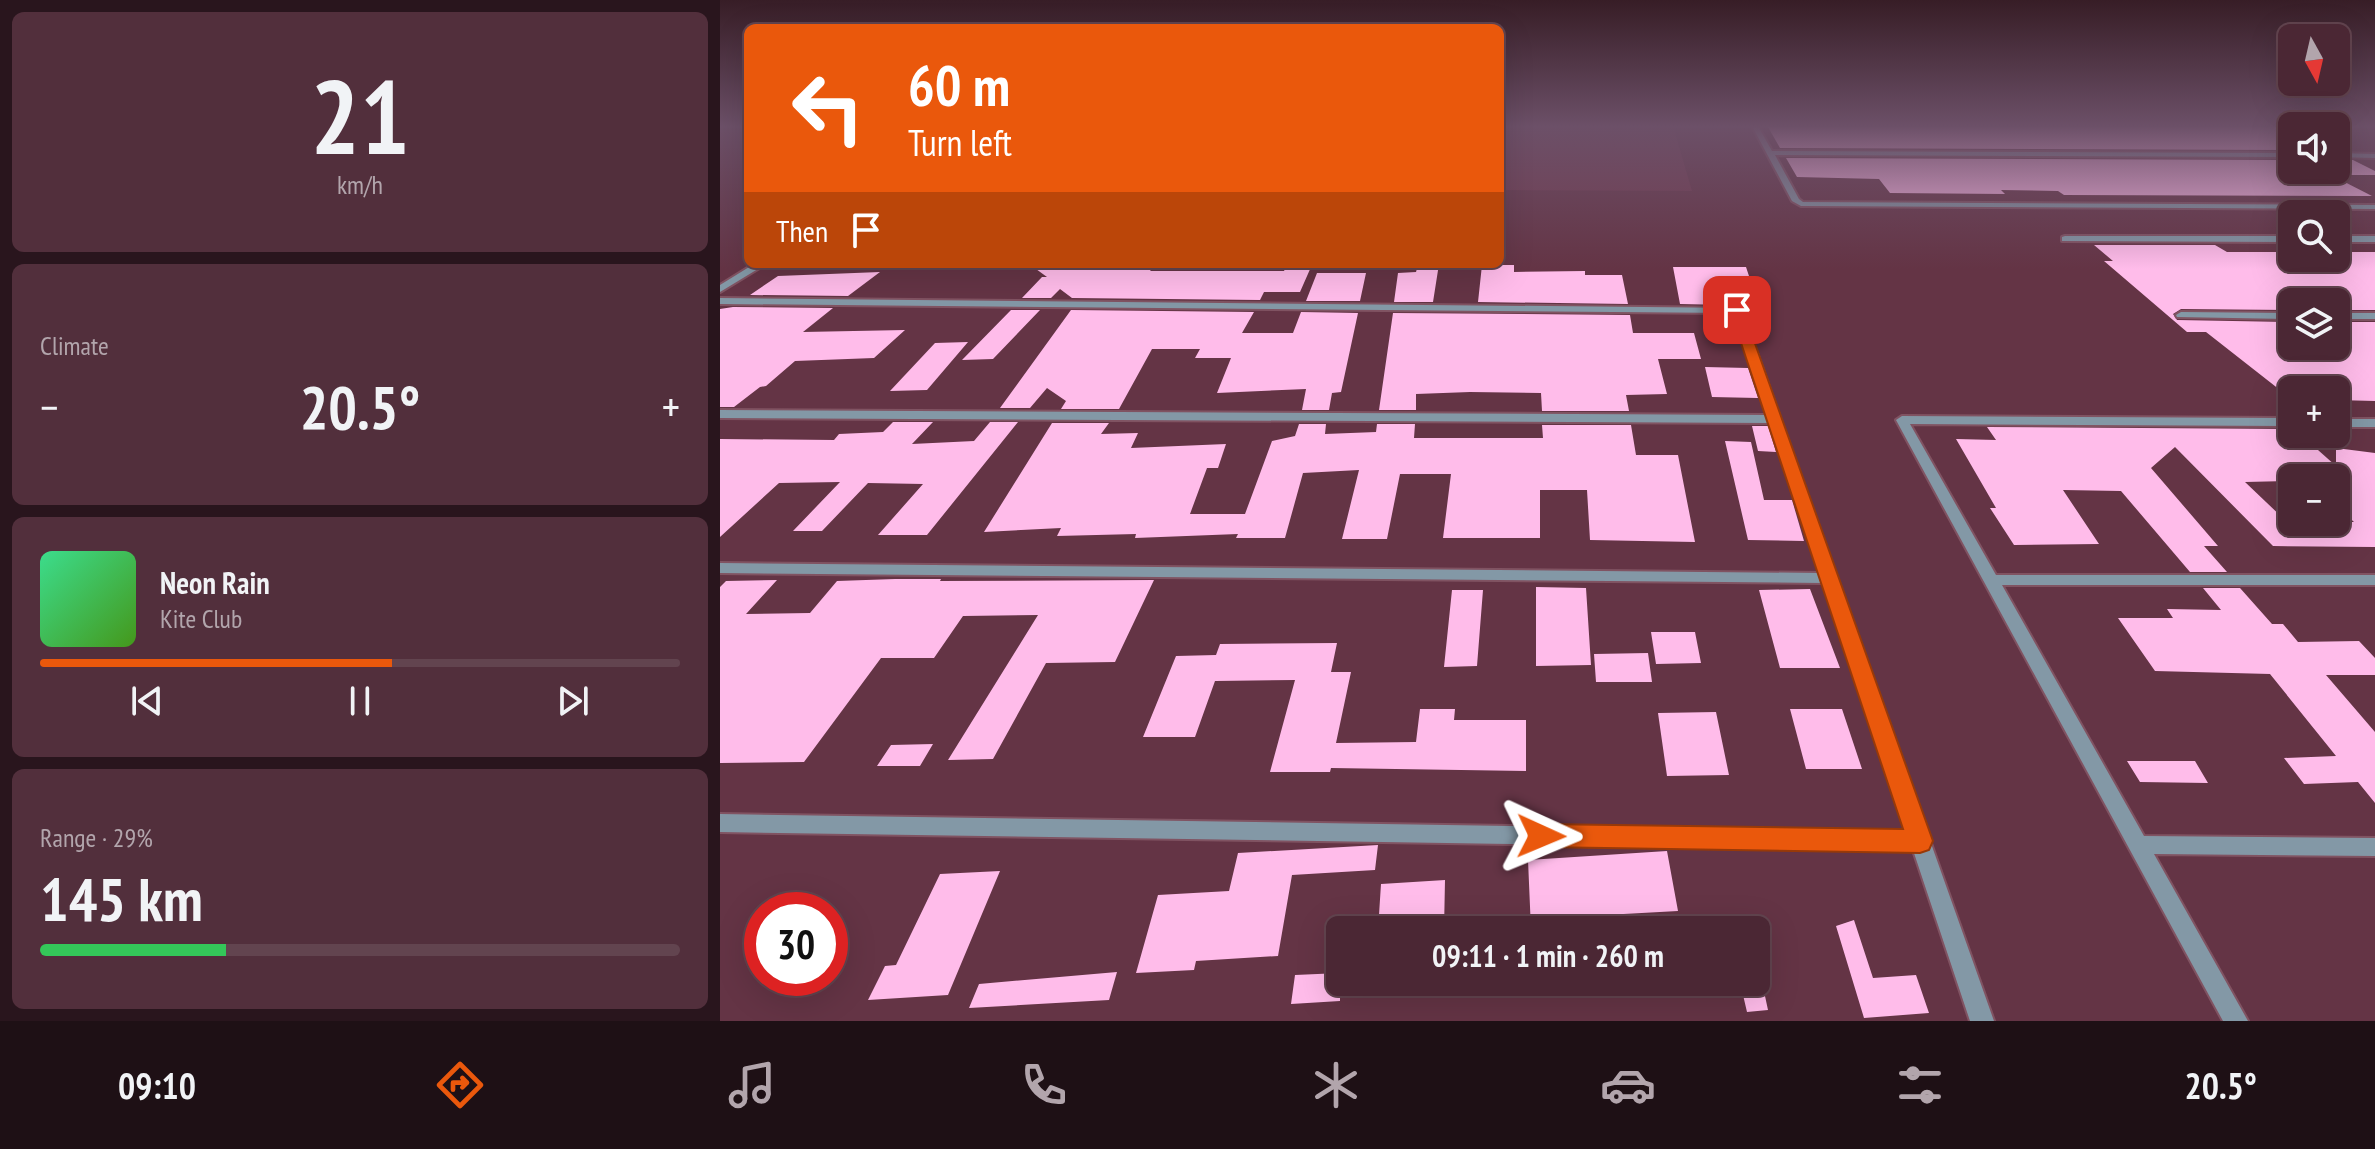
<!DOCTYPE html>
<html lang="en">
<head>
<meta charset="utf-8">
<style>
  :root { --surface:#4b2734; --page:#522f3c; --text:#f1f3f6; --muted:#b2a5ac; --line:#62444f; --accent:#ea580c }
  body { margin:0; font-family:"PT Sans Narrow",sans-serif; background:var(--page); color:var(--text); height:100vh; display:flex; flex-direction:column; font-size:30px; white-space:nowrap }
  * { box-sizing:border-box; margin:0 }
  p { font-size:26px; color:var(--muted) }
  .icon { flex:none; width:44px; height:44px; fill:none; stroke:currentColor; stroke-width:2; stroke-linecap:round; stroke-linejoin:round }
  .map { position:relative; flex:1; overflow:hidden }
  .panel { display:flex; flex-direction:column; gap:12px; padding:12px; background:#29151d; width:720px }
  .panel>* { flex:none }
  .banner { position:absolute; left:24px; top:24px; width:760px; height:244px; border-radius:12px; box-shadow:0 8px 32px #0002,0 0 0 2px var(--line); background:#ea580c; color:#fff; overflow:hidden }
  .needle { width:52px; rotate:172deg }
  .controls { position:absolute; left:1558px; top:24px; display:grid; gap:16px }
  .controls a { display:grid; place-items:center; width:72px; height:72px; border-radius:12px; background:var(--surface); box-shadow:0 8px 32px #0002,0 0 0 2px var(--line); font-size:40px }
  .speed { position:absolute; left:24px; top:892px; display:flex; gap:16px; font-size:40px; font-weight:700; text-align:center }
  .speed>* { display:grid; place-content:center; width:104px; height:104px; border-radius:50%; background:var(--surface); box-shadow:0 8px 32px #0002,0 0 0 2px var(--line); line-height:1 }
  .speed .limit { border:12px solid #d22; background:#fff; color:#111 }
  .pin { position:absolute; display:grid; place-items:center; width:68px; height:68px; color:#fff; margin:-34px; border-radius:16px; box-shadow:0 4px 12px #0006 }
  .me { position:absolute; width:88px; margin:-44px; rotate:91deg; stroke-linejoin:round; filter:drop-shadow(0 0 6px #0008) }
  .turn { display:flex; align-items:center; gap:28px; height:168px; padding:0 32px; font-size:36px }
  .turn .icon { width:104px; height:104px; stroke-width:2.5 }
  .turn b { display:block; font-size:56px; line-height:68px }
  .then { display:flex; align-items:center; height:76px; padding:0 32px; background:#0003; gap:16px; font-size:30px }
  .big { font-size:60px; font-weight:700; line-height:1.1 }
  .panel .widget { flex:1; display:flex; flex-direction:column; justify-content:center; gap:12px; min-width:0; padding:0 28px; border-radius:12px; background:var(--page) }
  .panel .dial { align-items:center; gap:0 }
  .dial b { font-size:104px; line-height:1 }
  .song { display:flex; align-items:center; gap:24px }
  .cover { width:96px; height:96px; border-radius:12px; background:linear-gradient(135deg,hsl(150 70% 55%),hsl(100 70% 35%)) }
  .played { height:8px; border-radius:4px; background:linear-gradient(90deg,var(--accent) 55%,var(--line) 55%) }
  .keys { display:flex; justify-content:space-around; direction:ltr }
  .heat { display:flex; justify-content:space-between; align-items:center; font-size:44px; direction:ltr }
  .charge { height:12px; border-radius:6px; background:linear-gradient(90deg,#34c759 29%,var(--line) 0) }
  .trip { position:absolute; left:606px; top:916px; width:444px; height:80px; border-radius:12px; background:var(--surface); box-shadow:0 8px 32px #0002,0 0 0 2px var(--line); font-weight:700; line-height:80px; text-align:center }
  .menu { display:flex; height:128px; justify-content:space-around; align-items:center; background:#1e1015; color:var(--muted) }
  .menu .icon { width:56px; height:56px }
  .menu .active { color:var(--accent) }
  .menu b { font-size:36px; color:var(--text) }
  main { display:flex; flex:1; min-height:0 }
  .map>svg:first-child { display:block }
  .built { fill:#723a4e }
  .building { fill:#ffbcea; fill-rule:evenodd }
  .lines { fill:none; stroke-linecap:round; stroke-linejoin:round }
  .minor-casing { stroke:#805362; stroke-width:4 }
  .minor { fill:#8398a6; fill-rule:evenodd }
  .route { fill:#ea580c; stroke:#983908; stroke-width:2 }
</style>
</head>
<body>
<main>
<section class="panel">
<div class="widget dial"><b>21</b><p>km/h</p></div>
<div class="widget"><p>Climate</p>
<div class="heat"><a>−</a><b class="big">20.5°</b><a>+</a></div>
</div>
<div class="widget">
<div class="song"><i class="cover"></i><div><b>Neon Rain</b><p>Kite Club</p></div></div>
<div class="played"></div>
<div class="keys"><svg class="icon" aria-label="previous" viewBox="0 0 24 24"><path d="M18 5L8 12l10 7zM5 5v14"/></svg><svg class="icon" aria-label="pause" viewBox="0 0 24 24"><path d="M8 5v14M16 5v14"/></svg><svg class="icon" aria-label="next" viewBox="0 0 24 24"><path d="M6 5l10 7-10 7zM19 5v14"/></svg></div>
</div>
<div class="widget"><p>Range · 29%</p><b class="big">145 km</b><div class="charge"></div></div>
</section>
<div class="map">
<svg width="1655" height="1021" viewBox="0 0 1655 1021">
  <rect width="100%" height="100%" fill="#643445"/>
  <path class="built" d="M780 126H953L972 191 780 190Z"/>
  <path class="building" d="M1074 126H1584H1572V150L1060 148 1048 127Z
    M1066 158 1572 160V170H1616V160H1633L1655 171V175H1611L1652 196 1344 195 1338 191 1281 190 1285 194 1170 193 1159 179 1077 177Z
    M1374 245H1495L1507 252H1572V258H1616V252H1655V310H1616V302H1572V310L1461 309 1453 314 1457 320 1572 322V346H1616V322H1655V401L1616 400V390H1560L1486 332H1467L1384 261H1393Z
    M406 264H436L430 271H564L566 267H591L580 292H544L540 300 352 298 340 289 331 298H302L322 277H327L316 269H402Z
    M719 264 713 302H674L678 273 696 272 698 265Z
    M762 265H794V272L865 271V275H902L908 304 758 302Z
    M953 267H1026L1035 294H1003L1007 305 960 304Z
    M160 272 128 296 30 295 58 276Z
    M597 273H646L640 301H586Z
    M13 307 113 308 83 332 185 330 154 358 75 361 46 386 40 387 14 407H0V309Z
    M291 310H320L273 359 242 360Z
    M351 310 534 312 522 333H573L581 312 638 313 621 392 612 393 609 410H582L586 389 497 393 511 358H475L480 349H432L399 409H341L346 401 327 388 310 408H280Z
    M673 313 910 315 913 333H974L981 359H938L947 394 906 395 909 411H822L821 393 750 392 696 394V410H659Z
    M248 342 207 390 170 391 215 343Z
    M985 367 1028 368 1038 398 992 397Z
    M173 422H213L192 444 254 441 270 422H298L207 535H158L203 484 148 483 102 531H73L120 482 59 483 0 537V439L114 440 119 434 163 432Z
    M332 423H389L381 434 418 433 411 448 506 444 498 468H487L470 514H525L552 441 575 436 579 424H606L605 434 656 432 657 424H695L694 438H823L822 425H911L916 455H958L975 542 870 540 867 490H820V538H723L731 474H680L667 539H622L639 470 583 473 565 538H516L518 534 415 538 416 534 337 536 341 528 264 532Z
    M1032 426H1048L1056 452 1038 451Z
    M1267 427 1572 429V434H1580L1616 466V448L1655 453V547L1553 546 1455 447 1431 468 1498 546H1484L1507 572H1470L1401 491 1343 490 1379 544 1294 545 1270 508H1276L1236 439 1276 440ZM1572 478H1616V505L1634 522H1567L1525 482 1572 481Z
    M1005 441 1031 442 1044 500H1072L1084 541 1028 540Z
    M175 579H221L220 581 434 580 395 662 326 663 273 759 228 760 318 615 243 616 214 658H161L84 762 0 763V587L6 581 57 580 26 614 90 613 117 581Z
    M816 587 866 588 871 665 816 666Z
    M1483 588H1520L1552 624H1563L1578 642 1639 641 1655 658V675H1606L1655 732V803L1638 782 1584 784 1564 758 1616 756 1550 674 1435 671 1398 618H1453L1447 609 1501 610Z
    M1090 589 1120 668H1060L1039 590Z
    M732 590H763L757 666 724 667Z
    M931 632H975L981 663 936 664Z
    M617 643 611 672H631L616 743 696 742 700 709H735L734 720H806V771L611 768 610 772H550L575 680 495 681 475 737H423L456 656 496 655 500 644Z
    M928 653 932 682H876L874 654Z
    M1070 709H1122L1142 769H1086Z
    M996 712 1009 775 947 776 938 713Z
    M213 744 200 766H157L171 745Z
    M1407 761H1475L1488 783 1420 782Z
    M658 845 655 870 572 875 558 956 476 961 474 970 416 973 438 895 509 891 518 853Z
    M947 851 958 911 867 916 869 930H811L808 860Z
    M280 871 228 995 148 1000 165 966 176 965 220 874Z
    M725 880 724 930H658L661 884Z
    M1134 920 1153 978 1196 975 1209 1013 1144 1018 1116 926Z
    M397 972 389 1000 249 1008 259 984Z
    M620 973V1001L571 1004 575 975Z
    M1020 982H1042L1048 1010 1027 1012Z"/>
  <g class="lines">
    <defs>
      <path id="minor" d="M1032 126H1038L1052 151 1572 153V157L1055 155 1079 199 1083 202 1655 205V209L1081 206 1072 201Z
        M1616 153 1655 154V158L1616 157Z
        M1345 236H1572V242L1342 241V237Z
        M1616 236H1655V242H1616Z
        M34 264H46L0 292V285Z
        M0 298 1021 308 1274 1021H1250L1193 850 0 832V814L1187 832 1103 583 0 573V563L1100 573 1050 423 0 418V410L1047 415 1013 313 0 304Z
        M1461 312 1572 313V319L1457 317 1456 315Z
        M1616 313H1655V319H1616Z
        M1182 416 1572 418V426L1190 424 1276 575H1655V585H1282L1424 836 1655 838V856L1434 854 1528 1021H1503L1176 420Z
        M1616 419H1655V427H1616Z"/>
    </defs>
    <use href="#minor" class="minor-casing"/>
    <use href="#minor" class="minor"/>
  </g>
  <linearGradient id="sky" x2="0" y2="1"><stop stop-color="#371d26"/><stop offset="0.47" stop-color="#6c5068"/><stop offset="1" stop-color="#6c5068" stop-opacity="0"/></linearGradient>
  <rect width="1655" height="269" fill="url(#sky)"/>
  <path class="route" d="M1012 307 1023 310 1213 841 1209 850 1200 853 821 847 812 844 808 836 812 827 821 824 1183 829 1010 310Z"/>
</svg>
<div class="controls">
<a><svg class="needle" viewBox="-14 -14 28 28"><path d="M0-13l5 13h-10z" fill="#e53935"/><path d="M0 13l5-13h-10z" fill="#b2a5ac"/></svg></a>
<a><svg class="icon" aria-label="sound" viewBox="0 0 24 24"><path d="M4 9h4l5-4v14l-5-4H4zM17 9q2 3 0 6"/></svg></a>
<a><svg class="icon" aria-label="search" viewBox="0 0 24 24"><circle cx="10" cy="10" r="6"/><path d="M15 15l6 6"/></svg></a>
<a><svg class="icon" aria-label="layers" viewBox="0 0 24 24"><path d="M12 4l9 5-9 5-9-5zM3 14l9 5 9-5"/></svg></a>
<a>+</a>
<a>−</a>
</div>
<div class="speed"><div class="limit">30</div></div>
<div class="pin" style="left:1017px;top:310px;background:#d93025"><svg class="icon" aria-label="arrive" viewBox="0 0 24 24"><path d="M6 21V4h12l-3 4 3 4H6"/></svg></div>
<svg class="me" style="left:821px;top:836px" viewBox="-20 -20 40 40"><path d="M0-17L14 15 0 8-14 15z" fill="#ea580c" stroke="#fff" stroke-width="4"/></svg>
<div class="trip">09:11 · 1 min · 260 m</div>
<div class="banner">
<div class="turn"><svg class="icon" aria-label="left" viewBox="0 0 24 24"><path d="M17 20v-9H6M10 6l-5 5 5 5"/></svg><div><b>60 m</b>Turn left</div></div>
<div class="then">Then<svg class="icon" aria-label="arrive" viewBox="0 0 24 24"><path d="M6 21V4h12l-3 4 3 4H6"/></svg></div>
</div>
</div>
</main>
<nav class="menu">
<b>09:10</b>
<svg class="icon active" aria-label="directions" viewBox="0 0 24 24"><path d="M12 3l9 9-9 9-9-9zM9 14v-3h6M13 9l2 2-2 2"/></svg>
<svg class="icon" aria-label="music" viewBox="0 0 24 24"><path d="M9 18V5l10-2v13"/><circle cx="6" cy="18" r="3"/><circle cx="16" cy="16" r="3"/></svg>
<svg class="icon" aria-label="phone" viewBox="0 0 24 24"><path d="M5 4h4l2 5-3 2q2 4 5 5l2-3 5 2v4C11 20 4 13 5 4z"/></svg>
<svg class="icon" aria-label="climate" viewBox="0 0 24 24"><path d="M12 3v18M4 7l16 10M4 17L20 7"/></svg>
<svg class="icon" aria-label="car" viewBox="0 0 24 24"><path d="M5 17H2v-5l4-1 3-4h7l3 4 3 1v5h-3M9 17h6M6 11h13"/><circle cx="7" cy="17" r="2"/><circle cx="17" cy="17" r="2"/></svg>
<svg class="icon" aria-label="filters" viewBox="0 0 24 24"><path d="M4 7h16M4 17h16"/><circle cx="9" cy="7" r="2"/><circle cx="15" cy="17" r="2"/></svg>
<b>20.5°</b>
</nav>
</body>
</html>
